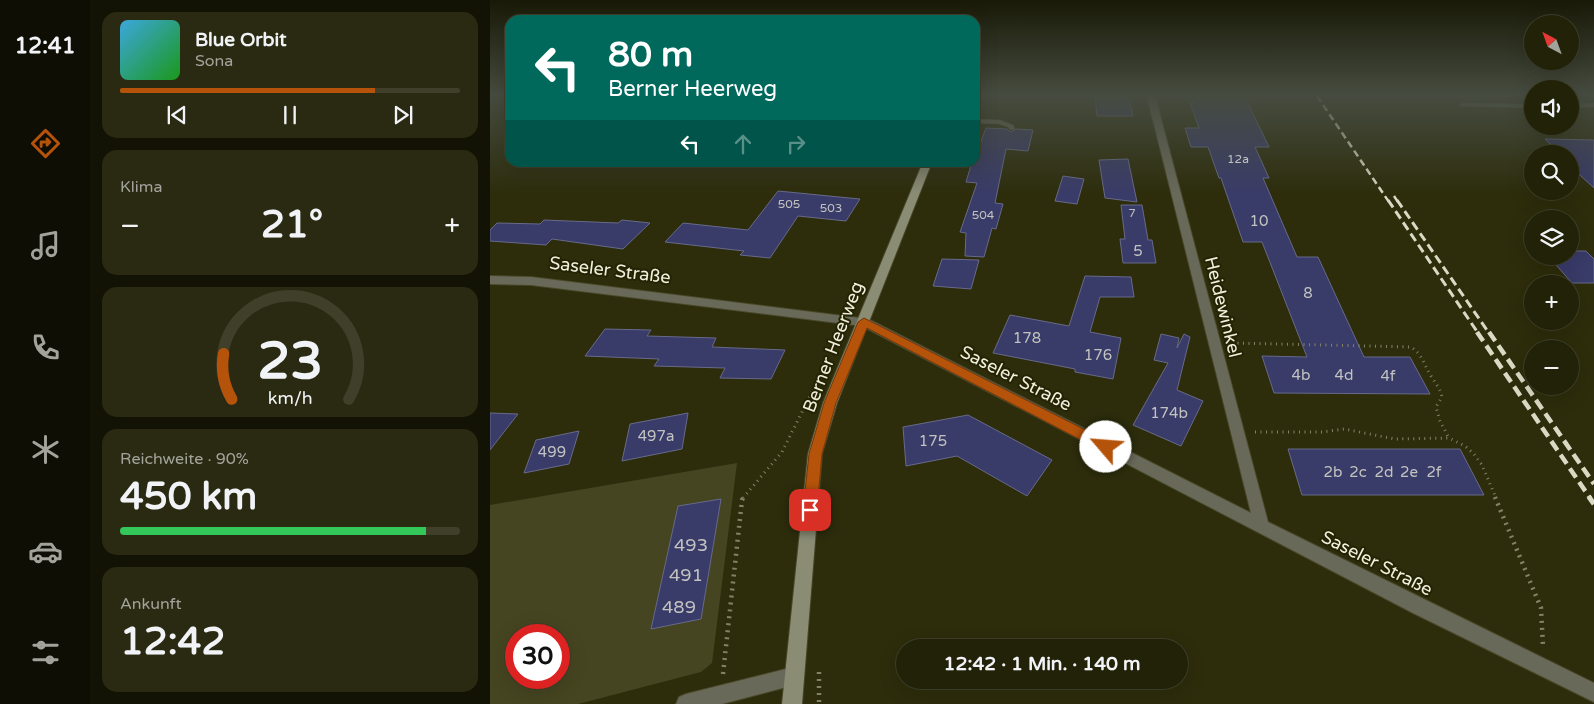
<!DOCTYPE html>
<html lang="de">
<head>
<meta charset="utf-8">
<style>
  :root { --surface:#222209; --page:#2a2a12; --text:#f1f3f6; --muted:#a2a49c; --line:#3f3f2a; --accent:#b45309 }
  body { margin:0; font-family:"Varela Round",sans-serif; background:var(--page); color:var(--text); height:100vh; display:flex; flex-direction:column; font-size:19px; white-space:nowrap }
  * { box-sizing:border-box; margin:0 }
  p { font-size:16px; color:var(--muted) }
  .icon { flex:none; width:28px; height:28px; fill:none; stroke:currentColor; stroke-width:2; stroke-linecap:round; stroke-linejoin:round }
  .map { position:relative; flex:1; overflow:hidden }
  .side { display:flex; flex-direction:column; gap:12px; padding:12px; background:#131305; width:400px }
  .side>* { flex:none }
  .guide { position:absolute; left:15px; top:15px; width:475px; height:152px; border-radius:15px; box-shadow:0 5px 20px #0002,0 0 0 1px var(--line); background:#00695c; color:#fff; overflow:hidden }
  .needle { width:32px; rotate:319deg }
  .tools { position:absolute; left:1034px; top:15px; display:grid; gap:10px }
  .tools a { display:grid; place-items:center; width:55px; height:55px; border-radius:50%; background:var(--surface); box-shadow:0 5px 20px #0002,0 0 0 1px var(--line); font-size:25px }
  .speed { position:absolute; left:15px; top:624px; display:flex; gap:10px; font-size:25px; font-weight:700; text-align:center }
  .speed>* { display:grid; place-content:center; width:65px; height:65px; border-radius:50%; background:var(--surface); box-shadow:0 5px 20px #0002,0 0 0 1px var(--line); line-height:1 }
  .speed .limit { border:8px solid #d22; background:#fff; color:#111 }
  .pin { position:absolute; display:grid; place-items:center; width:42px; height:42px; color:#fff; margin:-21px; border-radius:10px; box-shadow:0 2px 8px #0006 }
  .me { position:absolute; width:55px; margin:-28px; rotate:297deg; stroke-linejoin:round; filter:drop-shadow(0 0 4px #0008) }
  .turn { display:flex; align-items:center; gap:18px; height:105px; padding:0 20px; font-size:22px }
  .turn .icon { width:65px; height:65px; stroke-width:2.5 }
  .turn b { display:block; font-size:35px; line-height:42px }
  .lanes { display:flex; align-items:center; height:48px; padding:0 20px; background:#0003; justify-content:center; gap:25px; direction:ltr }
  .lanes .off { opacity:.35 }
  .big { font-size:38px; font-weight:700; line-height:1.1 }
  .side .card { flex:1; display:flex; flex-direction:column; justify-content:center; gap:8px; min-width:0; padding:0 18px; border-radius:15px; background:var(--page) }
  .side .dial { align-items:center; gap:0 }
  .dial svg { height:130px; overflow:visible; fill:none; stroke:var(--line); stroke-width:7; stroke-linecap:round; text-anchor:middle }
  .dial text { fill:var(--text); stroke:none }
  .song { display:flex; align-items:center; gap:15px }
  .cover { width:60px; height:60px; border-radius:8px; background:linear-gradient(135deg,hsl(200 70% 55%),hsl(120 70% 35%)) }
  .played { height:5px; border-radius:2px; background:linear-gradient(90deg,var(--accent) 75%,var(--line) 75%) }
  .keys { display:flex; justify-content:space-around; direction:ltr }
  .heat { display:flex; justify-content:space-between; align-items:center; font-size:28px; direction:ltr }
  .charge { height:8px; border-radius:4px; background:linear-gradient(90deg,#34c759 90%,var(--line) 0) }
  .trip { position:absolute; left:406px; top:639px; width:292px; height:50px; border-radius:25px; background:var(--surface); box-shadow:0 5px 20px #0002,0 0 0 1px var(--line); font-weight:700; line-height:50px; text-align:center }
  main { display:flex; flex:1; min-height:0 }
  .menu { display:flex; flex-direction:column; width:90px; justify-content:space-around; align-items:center; background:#0e0e04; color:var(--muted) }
  .menu .icon { width:35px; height:35px }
  .menu .selected { color:var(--accent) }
  .menu b { font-size:22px; color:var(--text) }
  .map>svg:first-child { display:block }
  .green { fill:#454521; fill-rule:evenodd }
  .building { fill:#393b68; stroke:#676a8a }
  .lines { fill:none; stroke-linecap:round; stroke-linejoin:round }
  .lane-casing { stroke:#484829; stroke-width:1 }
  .street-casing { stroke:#484829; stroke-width:2 }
  .secondary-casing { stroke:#484829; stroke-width:2 }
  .path-far1 { stroke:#828267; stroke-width:3; stroke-dasharray:1 4.5; stroke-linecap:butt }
  .path { stroke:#828267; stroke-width:4.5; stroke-dasharray:2 5; stroke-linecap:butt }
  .lane { fill:#69695a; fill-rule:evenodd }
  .street { fill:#69695a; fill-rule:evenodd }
  .secondary { fill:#8b8c74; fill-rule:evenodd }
  .rail-far3 { stroke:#d9d9c4; stroke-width:2.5; stroke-dasharray:7 4; stroke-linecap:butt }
  .rail-far2 { stroke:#d9d9c4; stroke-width:3; stroke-dasharray:9 4.5; stroke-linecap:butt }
  .rail-far1 { stroke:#d9d9c4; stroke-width:4.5; stroke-dasharray:11 5.5; stroke-linecap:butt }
  .rail { stroke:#d9d9c4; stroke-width:5; stroke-dasharray:14 7; stroke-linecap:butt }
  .route { fill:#b45309; stroke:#753606 }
  .labels { text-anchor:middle; stroke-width:4; stroke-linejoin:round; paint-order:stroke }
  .far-number-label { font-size:12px; fill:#c2c3c0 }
  .number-label { font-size:15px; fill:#c2c3c0 }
  .street-label { font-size:18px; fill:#f0f0dd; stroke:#242303 }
  .near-number-label { font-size:18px; fill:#c2c3c0 }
</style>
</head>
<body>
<main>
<nav class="menu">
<b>12:41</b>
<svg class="icon selected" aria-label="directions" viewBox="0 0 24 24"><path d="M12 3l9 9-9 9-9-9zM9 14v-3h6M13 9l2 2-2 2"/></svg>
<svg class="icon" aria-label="music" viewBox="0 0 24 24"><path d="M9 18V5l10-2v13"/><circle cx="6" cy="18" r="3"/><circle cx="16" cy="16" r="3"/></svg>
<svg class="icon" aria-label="phone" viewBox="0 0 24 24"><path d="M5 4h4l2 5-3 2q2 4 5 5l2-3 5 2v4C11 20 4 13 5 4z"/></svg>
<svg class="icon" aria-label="climate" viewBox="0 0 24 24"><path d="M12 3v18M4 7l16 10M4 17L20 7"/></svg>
<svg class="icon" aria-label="car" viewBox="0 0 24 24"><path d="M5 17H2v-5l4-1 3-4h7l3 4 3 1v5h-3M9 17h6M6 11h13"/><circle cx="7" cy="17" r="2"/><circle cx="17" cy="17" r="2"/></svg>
<svg class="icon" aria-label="filters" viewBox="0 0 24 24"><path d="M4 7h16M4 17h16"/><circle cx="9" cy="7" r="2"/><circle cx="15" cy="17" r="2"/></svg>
</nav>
<section class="side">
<div class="card">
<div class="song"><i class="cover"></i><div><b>Blue Orbit</b><p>Sona</p></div></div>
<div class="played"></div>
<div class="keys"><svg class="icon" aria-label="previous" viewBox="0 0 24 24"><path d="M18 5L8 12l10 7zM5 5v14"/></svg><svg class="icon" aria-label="pause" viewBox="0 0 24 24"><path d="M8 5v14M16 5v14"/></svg><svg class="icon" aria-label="next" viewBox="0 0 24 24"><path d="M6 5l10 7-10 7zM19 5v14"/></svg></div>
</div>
<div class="card"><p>Klima</p>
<div class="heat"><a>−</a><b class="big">21°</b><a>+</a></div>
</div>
<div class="card dial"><svg viewBox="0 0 100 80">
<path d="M14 69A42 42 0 1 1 86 69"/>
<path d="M14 69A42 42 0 0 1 9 41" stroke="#b45309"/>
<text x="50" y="56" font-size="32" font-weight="700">23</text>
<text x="50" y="72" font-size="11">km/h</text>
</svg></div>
<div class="card"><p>Reichweite · 90%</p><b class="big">450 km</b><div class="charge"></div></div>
<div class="card"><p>Ankunft</p><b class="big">12:42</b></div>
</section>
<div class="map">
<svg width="1104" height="704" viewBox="0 0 1104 704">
  <rect width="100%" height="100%" fill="#2d2d0c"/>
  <path class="green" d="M247 463 222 663 211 672 88 704H0V505ZM26 635H69V678H26Z"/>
  <path class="building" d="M605 96H639L643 116H607Z
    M703 99H756L779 147H765L779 178H773L807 257H828L874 357H920L940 394 784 393 772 356 817 357 772 242H753L731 178H729L718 147H701L695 128H709L700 103H705Z
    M496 128 517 129 520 132 527 129 543 130 538 151 516 149 505 203 513 204 506 229 502 228 494 257 475 256 476 233 470 232 487 183 476 182 482 162H485V157Z
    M1055 139 1104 140V188L1080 166V154H1071Z
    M638 159 647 202 615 198 609 160Z
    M573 176 594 179 587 204 565 201Z
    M288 191 370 199 356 221 308 216 280 258 250 255 254 251 175 242 193 223 258 230Z
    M631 205H652L658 240H662L666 263H633L630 239H635Z
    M54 220 128 223 132 220 160 223 133 249 62 239 56 245 0 241V230L7 223 50 224Z
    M1080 251H1096L1104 259V283H1082L1058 256H1080Z
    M452 259 489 260 481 289 443 286Z
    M595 276 641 277 644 297H610L600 332 631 338 623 379 585 372V369L503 353 520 315 579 326Z
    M115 329 161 330 157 336 226 338 222 347 295 350 281 379 230 378 235 368 164 366 169 359 95 356Z
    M671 334 689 338 687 348 694 334 700 337 687 390 713 401 691 446 643 425 678 363 664 360Z
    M0 413 28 414 0 450Z
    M198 413 192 449 132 461 140 424Z
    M478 415 562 460 537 496 467 456 416 466 413 427Z
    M89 431 79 464 34 473 46 440Z
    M798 449H970L994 495H812Z
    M231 499 211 619 161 629 188 506Z"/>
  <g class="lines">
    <defs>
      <path id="lane" d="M972 103 1042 104V108L970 106V104Z
        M1104 103V107L1080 108V104Z
        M485 119 510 120 523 125 525 129 520 130 518 127 509 124 485 123Z"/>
      <path id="street" d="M657 96H665L778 522 1104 683V702L923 613 372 326 41 285 0 284V276L41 277 378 319 761 513Z
        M304 667 311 669 313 676 311 683 304 685 232 704H186L189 697 196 694Z"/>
      <path id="secondary" d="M433 162H442L347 403 332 454 312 704H292L318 454 333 403Z"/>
    </defs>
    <use href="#lane" class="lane-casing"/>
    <use href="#street" class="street-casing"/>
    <use href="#secondary" class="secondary-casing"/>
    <path class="path-far1" d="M742 343 921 347C933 355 934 365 941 376 946 384 950 388 952 397L946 407 950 421 959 438
      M765 432H832L854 429 905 439 959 438 975 446 984 454 992 465 1006 498
      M253 498 292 452 325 386"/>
    <path class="path" d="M1005 497 1051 608 1053 646
      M329 672V704
      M233 674 252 500 254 497"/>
    <use href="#lane" class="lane"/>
    <use href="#street" class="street"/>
    <use href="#secondary" class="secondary"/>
    <path class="rail-far3" d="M827 96 899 202
      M904 196 908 202"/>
    <path class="rail-far2" d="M898 200 988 333
      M907 200 999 333"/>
    <path class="rail-far1" d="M987 332 1100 498
      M999 332 1104 484"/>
    <path class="rail" d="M1099 497 1104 504"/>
  </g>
  <linearGradient id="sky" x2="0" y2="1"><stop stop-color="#191907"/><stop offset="0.49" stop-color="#464c40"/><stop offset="1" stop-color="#464c40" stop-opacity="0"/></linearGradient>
  <rect width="1104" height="194" fill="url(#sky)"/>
  <path class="route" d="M374 318 621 443 623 447 621 451 616 452 612 451 377 328 346 403 332 454 327 510 325 514 320 516 315 514 313 510 319 454 334 403 368 322Z"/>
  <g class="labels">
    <g class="far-number-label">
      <text x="748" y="163">12a</text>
      <text x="299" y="208">505</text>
      <text x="341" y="212">503</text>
      <text x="642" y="217">7</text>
      <text x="493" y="219">504</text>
    </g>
    <g class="number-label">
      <text x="769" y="226">10</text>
      <text x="648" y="256">5</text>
      <text x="818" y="298">8</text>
      <text x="537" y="343">178</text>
      <text x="608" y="360">176</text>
      <text x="811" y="380">4b</text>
      <text x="854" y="380">4d</text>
      <text x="898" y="381">4f</text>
      <text x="679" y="418">174b</text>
      <text x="166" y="441">497a</text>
      <text x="443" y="446">175</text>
      <text x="62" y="457">499</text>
      <text x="843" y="477">2b</text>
      <text x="868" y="477">2c</text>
      <text x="894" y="477">2d</text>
      <text x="919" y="477">2e</text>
      <text x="944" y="477">2f</text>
    </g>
    <g class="street-label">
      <text transform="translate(120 270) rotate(7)" y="6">Saseler Straße</text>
      <text transform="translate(733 307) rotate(76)" y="6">Heidewinkel</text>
      <text transform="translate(343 347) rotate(-69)" y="6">Berner Heerweg</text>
      <text transform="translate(526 378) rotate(27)" y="6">Saseler Straße</text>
      <text transform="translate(887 563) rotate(27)" y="6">Saseler Straße</text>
    </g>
    <g class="near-number-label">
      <text x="201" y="551">493</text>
      <text x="196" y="581">491</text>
      <text x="189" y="613">489</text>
    </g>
  </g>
</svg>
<div class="tools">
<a><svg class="needle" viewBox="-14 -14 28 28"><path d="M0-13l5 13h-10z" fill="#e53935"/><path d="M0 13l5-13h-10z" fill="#a2a49c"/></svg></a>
<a><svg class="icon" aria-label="sound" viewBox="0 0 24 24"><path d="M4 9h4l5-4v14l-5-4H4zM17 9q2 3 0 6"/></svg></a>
<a><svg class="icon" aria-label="search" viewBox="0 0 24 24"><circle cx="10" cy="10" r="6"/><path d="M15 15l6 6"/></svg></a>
<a><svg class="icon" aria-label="layers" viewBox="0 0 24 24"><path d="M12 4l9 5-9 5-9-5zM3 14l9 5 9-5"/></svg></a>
<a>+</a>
<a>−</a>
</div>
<div class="speed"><div class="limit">30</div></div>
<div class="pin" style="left:320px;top:510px;background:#d93025"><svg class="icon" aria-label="arrive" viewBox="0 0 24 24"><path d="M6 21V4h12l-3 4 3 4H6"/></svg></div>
<svg class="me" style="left:616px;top:447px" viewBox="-20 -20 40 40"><circle r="19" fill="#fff"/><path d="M0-13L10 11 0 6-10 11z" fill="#b45309"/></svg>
<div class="trip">12:42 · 1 Min. · 140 m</div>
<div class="guide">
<div class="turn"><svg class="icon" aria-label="left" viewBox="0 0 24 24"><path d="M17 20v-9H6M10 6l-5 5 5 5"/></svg><div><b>80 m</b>Berner Heerweg</div></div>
<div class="lanes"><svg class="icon" aria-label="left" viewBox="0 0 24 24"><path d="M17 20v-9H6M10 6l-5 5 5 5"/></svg><svg class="icon off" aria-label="ahead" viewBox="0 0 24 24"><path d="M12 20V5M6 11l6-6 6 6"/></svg><svg class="icon off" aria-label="right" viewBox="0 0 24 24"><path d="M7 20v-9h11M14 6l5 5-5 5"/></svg></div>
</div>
</div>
</main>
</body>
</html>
